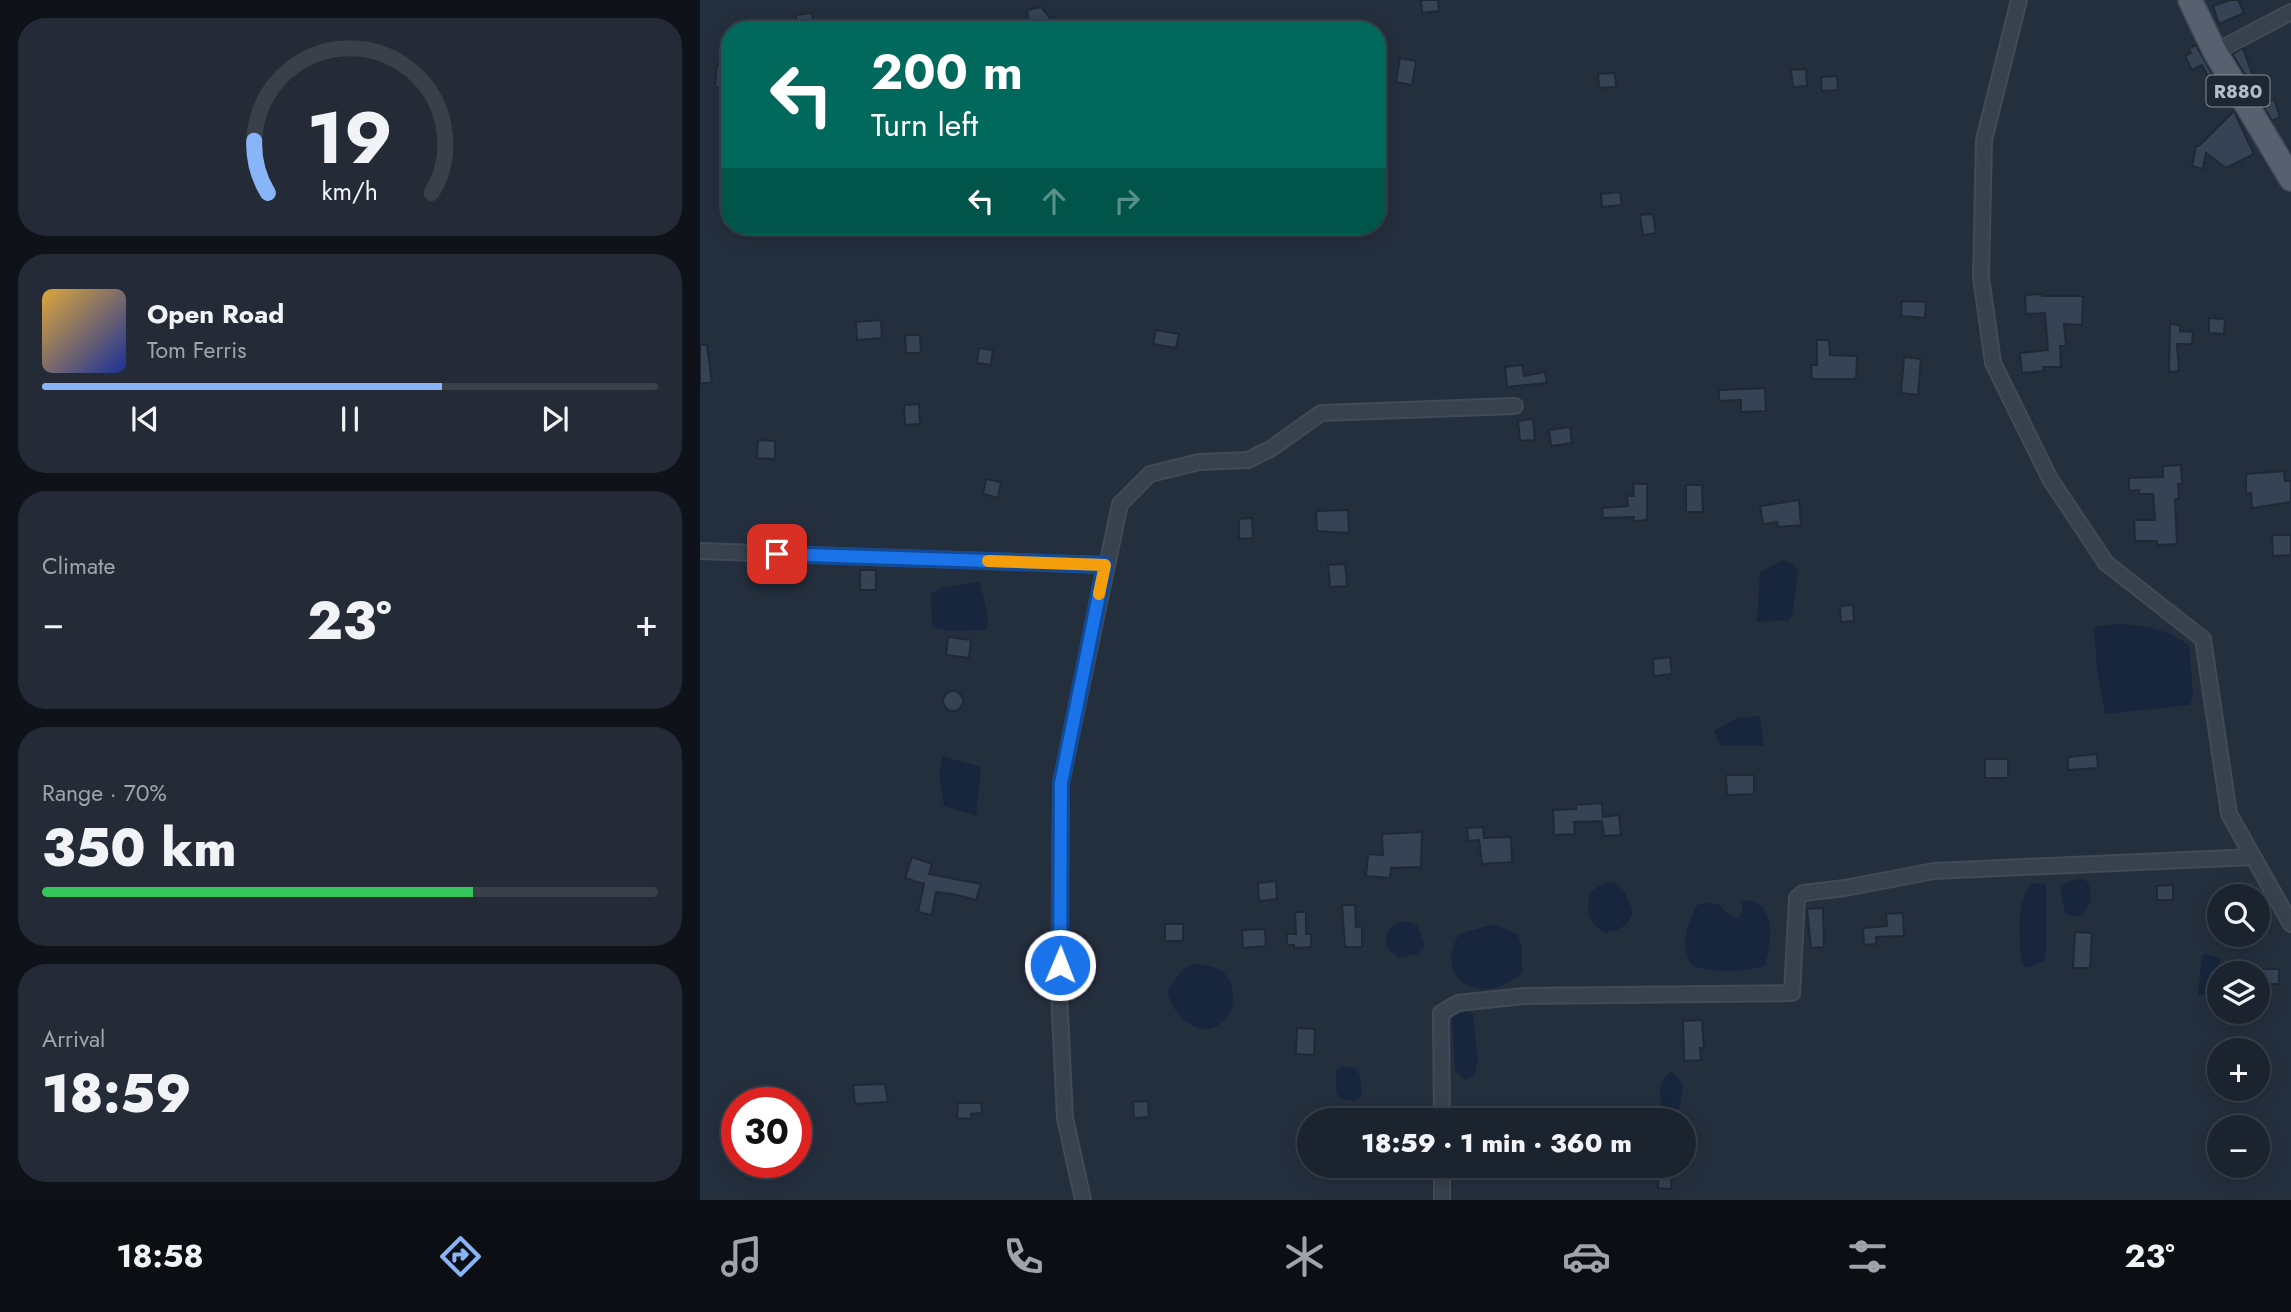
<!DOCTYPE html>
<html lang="en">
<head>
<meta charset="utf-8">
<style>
  :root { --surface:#1b232e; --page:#242b36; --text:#f1f3f6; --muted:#a0a4aa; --line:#39404a; --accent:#8ab4f8 }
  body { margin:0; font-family:Jost,sans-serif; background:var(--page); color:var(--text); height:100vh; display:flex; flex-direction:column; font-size:26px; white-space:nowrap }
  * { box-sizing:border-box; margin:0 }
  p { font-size:23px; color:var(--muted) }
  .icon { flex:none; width:38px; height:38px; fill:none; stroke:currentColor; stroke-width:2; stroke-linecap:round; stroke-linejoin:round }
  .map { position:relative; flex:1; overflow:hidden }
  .side { display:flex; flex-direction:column; gap:18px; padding:18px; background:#0f1319; width:700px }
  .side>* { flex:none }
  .hud { position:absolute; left:21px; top:21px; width:665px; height:214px; border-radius:28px; box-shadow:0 4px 18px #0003,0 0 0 2px var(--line); background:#00695c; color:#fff; overflow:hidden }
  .tools { position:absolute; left:1507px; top:884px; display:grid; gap:14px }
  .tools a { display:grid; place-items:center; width:63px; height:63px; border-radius:50%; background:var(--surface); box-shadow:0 4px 18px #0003,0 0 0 2px var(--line); font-size:35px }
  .speed { position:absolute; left:21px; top:1087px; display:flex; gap:14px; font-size:35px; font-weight:700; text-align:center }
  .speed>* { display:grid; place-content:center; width:91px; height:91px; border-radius:50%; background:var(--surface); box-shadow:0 4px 18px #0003,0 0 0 2px var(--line); line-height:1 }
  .speed .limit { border:10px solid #d22; background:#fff; color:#111 }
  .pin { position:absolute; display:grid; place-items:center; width:60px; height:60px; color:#fff; margin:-30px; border-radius:14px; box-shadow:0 4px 10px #0006 }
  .me { position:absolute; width:77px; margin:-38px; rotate:1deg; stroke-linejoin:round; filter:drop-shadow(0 0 5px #0008) }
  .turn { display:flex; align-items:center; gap:24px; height:147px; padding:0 35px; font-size:32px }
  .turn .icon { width:91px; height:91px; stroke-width:2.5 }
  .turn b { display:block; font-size:49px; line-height:60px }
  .lanes { display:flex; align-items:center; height:66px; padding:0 35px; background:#0003; justify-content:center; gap:35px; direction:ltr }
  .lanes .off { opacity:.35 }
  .big { font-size:52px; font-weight:800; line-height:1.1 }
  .side .card { flex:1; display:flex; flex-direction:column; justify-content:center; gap:10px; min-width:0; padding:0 24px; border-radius:28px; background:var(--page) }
  .side .dial { align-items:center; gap:0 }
  .dial svg { height:182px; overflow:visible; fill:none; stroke:var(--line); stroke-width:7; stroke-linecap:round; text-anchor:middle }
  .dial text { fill:var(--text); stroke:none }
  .song { display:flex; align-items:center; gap:21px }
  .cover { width:84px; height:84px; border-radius:10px; background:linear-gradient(135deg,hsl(40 70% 55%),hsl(230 70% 35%)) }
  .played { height:7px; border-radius:4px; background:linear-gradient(90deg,var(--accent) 65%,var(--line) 65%) }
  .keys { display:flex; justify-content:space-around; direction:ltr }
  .heat { display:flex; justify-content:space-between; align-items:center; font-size:38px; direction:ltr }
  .charge { height:10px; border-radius:5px; background:linear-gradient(90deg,#34c759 70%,var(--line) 0) }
  .trip { position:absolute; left:597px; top:1108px; width:399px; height:70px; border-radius:35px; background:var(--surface); box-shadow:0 4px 18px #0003,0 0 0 2px var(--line); font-weight:800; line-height:70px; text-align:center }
  .tab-bar { display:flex; height:112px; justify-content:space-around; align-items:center; background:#0b0e12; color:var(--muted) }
  .tab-bar .icon { width:49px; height:49px }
  .tab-bar .selected { color:var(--accent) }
  .tab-bar b { font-size:32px; color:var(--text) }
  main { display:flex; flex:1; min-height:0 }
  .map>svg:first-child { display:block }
  .water { fill:#17263c }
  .building { fill:#364354; stroke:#1f2835; stroke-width:2 }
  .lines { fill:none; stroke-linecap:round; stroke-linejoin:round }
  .street-casing { stroke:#414a57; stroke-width:18 }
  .primary-casing { stroke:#414a57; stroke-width:26 }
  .street { stroke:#38414e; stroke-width:14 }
  .primary { stroke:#56606e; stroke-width:23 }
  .route-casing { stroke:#114b97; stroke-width:18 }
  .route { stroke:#1a73e8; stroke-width:12 }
  .slow { stroke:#f59e0b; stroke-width:12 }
  .labels { text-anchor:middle; stroke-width:7; stroke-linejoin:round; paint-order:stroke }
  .shield { fill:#1d2633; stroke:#878f9c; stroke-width:2 }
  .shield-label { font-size:19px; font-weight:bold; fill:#b4bcc9 }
</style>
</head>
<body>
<main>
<section class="side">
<div class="card dial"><svg viewBox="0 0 100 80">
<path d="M14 69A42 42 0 1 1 86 69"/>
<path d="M14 69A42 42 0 0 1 8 46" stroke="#8ab4f8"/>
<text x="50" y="56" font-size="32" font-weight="700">19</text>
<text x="50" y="72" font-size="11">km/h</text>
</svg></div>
<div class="card">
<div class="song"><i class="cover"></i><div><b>Open Road</b><p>Tom Ferris</p></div></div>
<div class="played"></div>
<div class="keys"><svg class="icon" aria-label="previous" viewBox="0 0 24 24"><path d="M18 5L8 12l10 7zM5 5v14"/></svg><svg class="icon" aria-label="pause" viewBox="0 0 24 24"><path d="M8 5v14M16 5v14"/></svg><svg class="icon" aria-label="next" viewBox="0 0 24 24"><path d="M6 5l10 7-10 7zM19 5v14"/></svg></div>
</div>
<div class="card"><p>Climate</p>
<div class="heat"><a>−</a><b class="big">23°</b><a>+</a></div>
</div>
<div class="card"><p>Range · 70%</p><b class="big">350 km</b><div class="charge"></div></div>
<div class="card"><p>Arrival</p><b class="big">18:59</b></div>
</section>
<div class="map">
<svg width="1591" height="1200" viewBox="0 0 1591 1200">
  <rect width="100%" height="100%" fill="#242f3e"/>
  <path class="water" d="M1082 560 1091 563 1098 570 1092 616 1089 620 1057 622 1060 573Z
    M279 582 288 614 287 630 250 631 232 627 231 594 240 588Z
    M1415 624C1442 625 1468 628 1489 646L1493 693 1490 705 1405 714 1397 670 1394 627Z
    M1060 716 1064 746H1020L1014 731 1037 718Z
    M242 756 281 767 276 816 244 806 239 775Z
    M1380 879 1387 881C1393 893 1392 905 1382 915L1373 917 1365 913 1360 889 1367 882Z
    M913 882 924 891 933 911C928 927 921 929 905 933 888 924 886 909 890 892L904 883Z
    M1333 883 1346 885V951L1344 961 1327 968 1323 966C1318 945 1316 897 1333 883Z
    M1051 900C1077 909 1071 944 1065 966 1043 973 1015 973 992 966 979 947 987 925 997 905L1004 903 1019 904 1025 912 1038 919 1042 911V902Z
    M705 921 717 925 725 946 717 954 699 958 686 947C686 930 689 926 705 921Z
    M794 924 817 934 822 945V973C785 1007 731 983 759 934Z
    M1506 954 1520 958 1519 995H1498L1502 955Z
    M495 964C515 965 531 971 533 993 534 1002 532 1011 526 1018 502 1046 472 1015 467 991L483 969Z
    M768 1011 773 1014 778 1060 775 1075 766 1080 755 1071 752 1020 754 1015Z
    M643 1066 656 1069 660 1076 662 1095 654 1101 641 1099 636 1092V1071Z
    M971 1072C987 1080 983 1093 979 1109L974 1112 962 1106C959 1093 958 1080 971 1072Z"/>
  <path class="building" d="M721 0H738L739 11 722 13Z
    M1530 0H1538L1544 13 1519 24 1513 6Z
    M341 7 350 18 341 30 329 28 327 10Z
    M112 13 114 30H97L96 15Z
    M1496 45 1523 93 1518 96 1502 65 1492 70 1485 56 1491 53 1489 49Z
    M1543 48 1553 76 1548 79 1532 54Z
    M700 58 716 61 712 85 696 82Z
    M17 65 28 66 25 88 15 87Z
    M1106 69 1107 86 1093 87 1091 70Z
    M915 73 916 87 899 88 898 74Z
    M1137 76 1138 90 1122 91 1121 77Z
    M1559 89 1560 92 1565 90 1571 101 1574 99 1580 117 1572 121 1555 92Z
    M1534 111 1554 154 1526 168 1506 153 1503 169 1492 166 1496 146H1499Z
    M920 192 922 205 902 207 901 194Z
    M953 214 956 233 943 235 940 215Z
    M1342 294V296H1383L1382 325 1364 324 1366 346H1360L1361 367H1343L1344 371 1322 373 1320 353 1348 350 1345 313 1326 314 1325 295Z
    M1202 301 1226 302 1225 318 1201 316Z
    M1509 318 1525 319 1524 334 1509 333Z
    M181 320 182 338 157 340 156 322Z
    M1470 324 1480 325V331L1493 332 1492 344H1477L1479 371 1469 372Z
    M456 330 479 334 476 348 453 344Z
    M205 335H220L221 353H206Z
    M1117 340H1129L1130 355 1157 356 1156 379H1112L1111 365H1117Z
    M0 345H7L12 382 0 384Z
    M279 348 293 350 291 365 277 363Z
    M1204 357 1221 359 1218 395 1201 393Z
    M822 365 824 376 845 372 847 383 807 387 805 367Z
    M1065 388 1066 411 1041 412V400L1019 401V390Z
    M219 404 220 424 205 425 204 405Z
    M833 419 835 440 820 441 818 421Z
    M870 427 872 443 851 446 849 430Z
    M58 440 75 441V459L57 458Z
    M1481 465 1482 484H1478L1479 499H1475L1477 544 1457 545V541H1435L1434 520H1455L1453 494H1439V490L1429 491V478L1463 477V466Z
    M1584 471 1585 481H1591V502L1552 508 1551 493 1546 494V474Z
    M286 479 301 482 298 498 283 494Z
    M933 484H947V520L934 521V517L903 518 902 508 928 506 927 496H934Z
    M986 485H1002L1003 512H986Z
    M1099 500 1101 525 1078 527 1077 522 1063 524 1060 506Z
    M648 510 649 533 617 531 616 511Z
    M552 518 553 538 539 539V519Z
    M1572 535H1591V555L1573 556Z
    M645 564 647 586 630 587 628 565Z
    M160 570H176V590H160Z
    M1153 605 1154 621 1141 622 1140 606Z
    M248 637 271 640 269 658 246 655Z
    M970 657 972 674 954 676 953 659Z
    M243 701a10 10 0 1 1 20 0a10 10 0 1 1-20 0Z
    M1397 754 1398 768 1368 770V757Z
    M1285 759H1308V778H1285Z
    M1026 775H1054V794L1027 795Z
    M902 803 903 817 919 815 921 835 904 836 902 821 874 822 875 834 854 835 853 810 876 809V805Z
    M783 827 784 838 811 837 812 862 782 864 779 840 768 841 767 828Z
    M722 832 721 867 691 868 690 878 666 876 668 854 683 855 682 834Z
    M212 857 232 864 229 874 281 884 276 900 253 894 236 892 232 915 218 912 224 884 205 878Z
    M576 881 577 899 559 901 558 883Z
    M1473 885V900H1457V886Z
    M642 905H655L656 927 662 926V947H645Z
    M1123 908 1124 947 1111 948 1107 909Z
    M595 912H606V934H611V947L594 948V945H587V934H596Z
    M1203 913 1204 936 1176 937V944L1164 945 1163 928 1187 926 1186 914Z
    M465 924H483V941H465Z
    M565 929 566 946 543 948 542 930Z
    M1375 932 1392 933 1390 968H1373Z
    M1558 969H1579V984H1558Z
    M1002 1020 1004 1048H1000L1001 1060 984 1061 983 1021Z
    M597 1028 615 1029 614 1055 596 1054Z
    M185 1084 188 1102 155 1104 153 1085Z
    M448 1101 449 1117 434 1118 433 1102Z
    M258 1103H281L282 1113 271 1114V1119L257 1118Z
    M959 1166H972L971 1189 958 1188Z"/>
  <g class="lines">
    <defs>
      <path id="street" d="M1319 0 1284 140 1281 277 1293 363 1350 479 1406 563 1503 639 1529 814 1591 924
        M1515 52 1591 12
        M0 551 405 565
        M742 1120 741 1013 758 1003 824 996 1092 993 1097 898 1103 893 1145 888 1234 871 1553 857
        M742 1166V1200
        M383 1200 365 1118 359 992 361 783 420 504 450 474 499 462 548 460 572 448 621 413 815 406"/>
      <path id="primary" d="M1490 0 1515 52 1591 179"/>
    </defs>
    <use href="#street" class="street-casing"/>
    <use href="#primary" class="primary-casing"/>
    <use href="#street" class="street"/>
    <use href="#primary" class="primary"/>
  </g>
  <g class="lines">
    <defs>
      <path id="route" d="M77 554 405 565 361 783 360 965"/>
    </defs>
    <use href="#route" class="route-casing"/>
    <use href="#route" class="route"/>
    <path class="slow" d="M288 561 405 565 399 594"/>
  </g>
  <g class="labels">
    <rect class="shield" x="1506.5" y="75.5" width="63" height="31" rx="5"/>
    <g class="shield-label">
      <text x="1538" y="98">R880</text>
    </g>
  </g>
</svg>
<div class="tools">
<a><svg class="icon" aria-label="search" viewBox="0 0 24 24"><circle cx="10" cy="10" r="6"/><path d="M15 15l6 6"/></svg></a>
<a><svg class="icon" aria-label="layers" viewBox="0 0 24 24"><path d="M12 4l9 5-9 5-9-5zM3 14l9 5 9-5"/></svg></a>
<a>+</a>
<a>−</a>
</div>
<div class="speed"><div class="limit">30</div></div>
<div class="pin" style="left:77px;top:554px;background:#d93025"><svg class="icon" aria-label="arrive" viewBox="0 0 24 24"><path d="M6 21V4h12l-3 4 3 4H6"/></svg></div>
<svg class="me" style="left:360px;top:965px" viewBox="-20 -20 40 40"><circle r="17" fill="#1a73e8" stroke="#fff" stroke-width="3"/><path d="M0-11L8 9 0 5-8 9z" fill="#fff"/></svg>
<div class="trip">18:59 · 1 min · 360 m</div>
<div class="hud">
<div class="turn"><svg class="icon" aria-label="left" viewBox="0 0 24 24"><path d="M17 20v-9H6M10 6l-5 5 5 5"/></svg><div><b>200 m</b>Turn left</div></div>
<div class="lanes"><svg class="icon" aria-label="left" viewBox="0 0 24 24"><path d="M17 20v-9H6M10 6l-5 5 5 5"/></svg><svg class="icon off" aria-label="ahead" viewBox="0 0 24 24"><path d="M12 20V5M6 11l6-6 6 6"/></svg><svg class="icon off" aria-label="right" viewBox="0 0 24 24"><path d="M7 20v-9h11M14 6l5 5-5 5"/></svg></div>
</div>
</div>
</main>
<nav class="tab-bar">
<b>18:58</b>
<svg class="icon selected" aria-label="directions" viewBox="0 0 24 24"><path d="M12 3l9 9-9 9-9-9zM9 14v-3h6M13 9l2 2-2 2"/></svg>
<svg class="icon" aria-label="music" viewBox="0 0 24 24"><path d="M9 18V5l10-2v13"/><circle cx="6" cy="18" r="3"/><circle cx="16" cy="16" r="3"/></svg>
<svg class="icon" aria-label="phone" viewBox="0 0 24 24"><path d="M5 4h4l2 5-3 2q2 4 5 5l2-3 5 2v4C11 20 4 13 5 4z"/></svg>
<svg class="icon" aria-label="climate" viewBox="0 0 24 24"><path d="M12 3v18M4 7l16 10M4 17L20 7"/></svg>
<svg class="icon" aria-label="car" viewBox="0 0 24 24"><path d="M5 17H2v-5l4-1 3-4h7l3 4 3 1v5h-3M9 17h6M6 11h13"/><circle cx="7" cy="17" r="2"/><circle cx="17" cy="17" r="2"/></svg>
<svg class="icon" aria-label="filters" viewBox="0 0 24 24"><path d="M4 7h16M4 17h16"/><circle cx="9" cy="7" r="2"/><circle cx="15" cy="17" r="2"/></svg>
<b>23°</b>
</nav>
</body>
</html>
